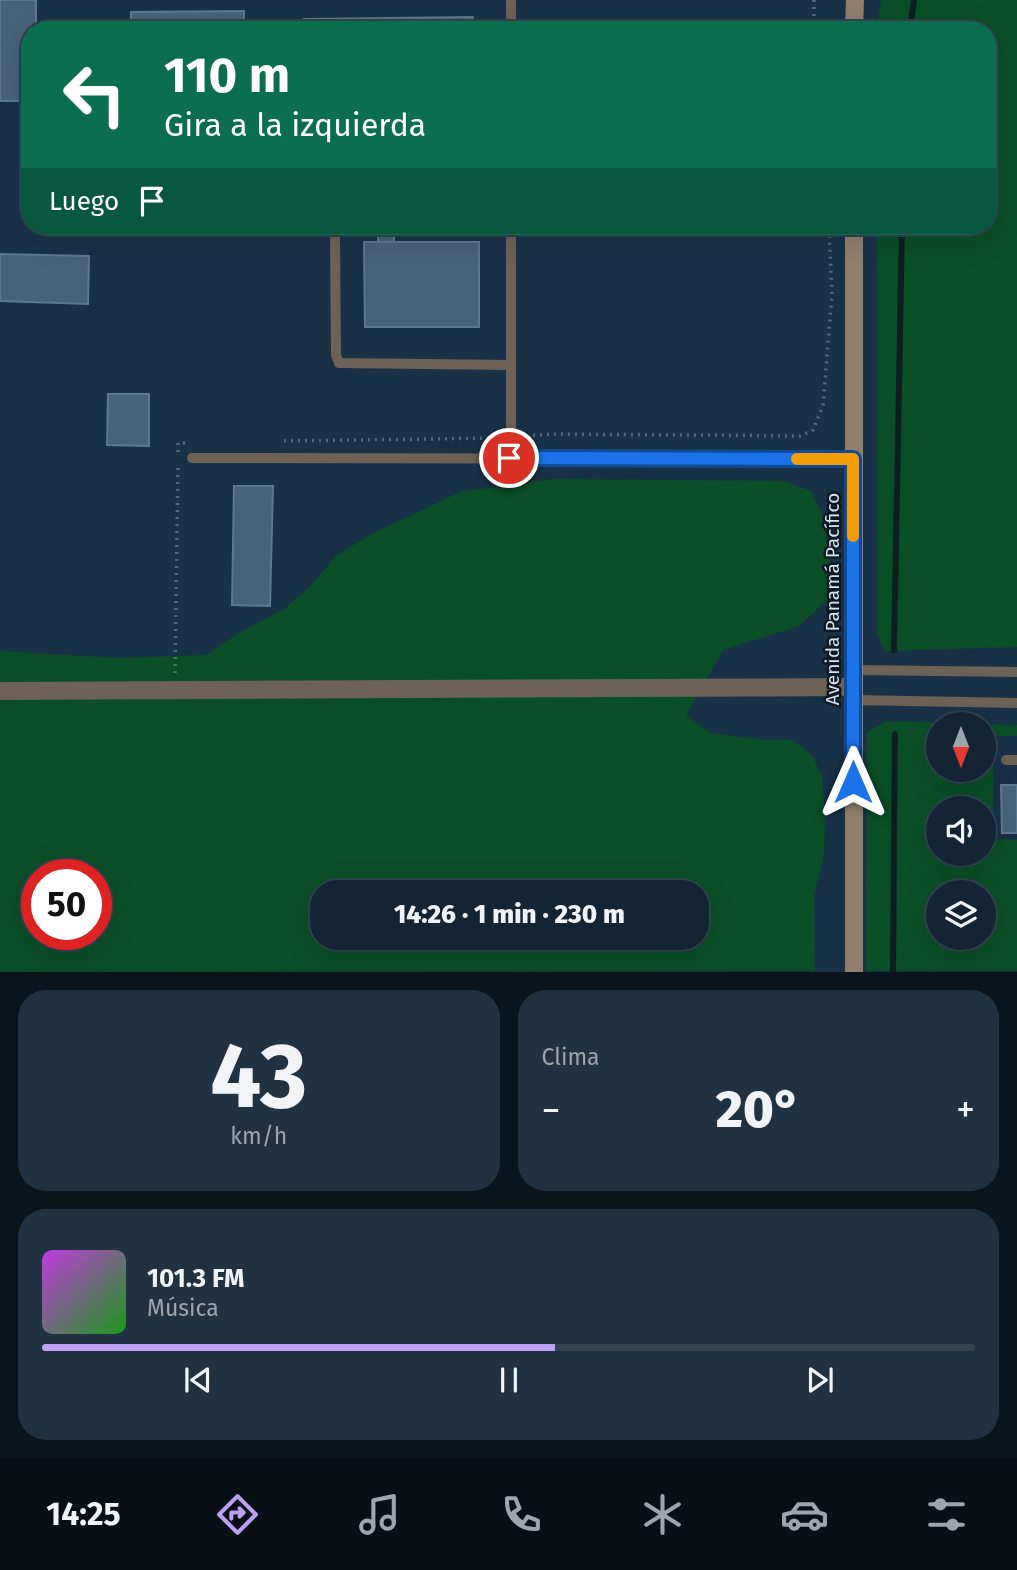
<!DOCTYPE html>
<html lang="es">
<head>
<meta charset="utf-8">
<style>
  :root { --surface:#132535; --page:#203141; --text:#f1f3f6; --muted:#9da5ad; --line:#324250; --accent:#bca0f2 }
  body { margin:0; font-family:"Fira Sans",sans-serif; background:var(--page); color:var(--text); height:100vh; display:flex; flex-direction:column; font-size:26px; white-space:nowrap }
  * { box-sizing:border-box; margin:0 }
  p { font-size:23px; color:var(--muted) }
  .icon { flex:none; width:38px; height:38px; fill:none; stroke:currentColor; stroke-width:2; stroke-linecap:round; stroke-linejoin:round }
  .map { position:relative; height:972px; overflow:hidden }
  .panel { display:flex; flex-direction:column; gap:18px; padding:18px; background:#0a141d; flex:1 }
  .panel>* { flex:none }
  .top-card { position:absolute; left:21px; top:21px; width:976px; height:214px; border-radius:28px; box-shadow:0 7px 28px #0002,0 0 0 2px var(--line); background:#0b6e4f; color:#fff; overflow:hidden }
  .needle { width:46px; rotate:180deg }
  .fabs { position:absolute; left:926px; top:712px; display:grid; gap:14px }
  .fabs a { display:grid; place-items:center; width:70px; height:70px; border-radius:50%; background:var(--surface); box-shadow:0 7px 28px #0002,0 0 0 2px var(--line); font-size:35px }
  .speed { position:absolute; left:21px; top:859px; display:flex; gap:14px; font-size:35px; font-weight:700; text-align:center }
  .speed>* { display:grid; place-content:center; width:91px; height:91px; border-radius:50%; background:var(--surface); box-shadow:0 7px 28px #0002,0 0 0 2px var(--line); line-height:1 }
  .speed .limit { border:10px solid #d22; background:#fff; color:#111 }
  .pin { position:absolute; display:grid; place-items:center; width:60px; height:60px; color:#fff; margin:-30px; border:4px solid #fff; border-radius:50%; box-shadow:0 2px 7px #0007 }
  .me { position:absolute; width:77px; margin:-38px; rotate:0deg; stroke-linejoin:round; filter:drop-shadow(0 0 5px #0008) }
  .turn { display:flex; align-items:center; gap:24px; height:147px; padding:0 28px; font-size:32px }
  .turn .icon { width:91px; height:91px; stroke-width:2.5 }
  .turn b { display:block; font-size:49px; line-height:60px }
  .then { display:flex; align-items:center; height:66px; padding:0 28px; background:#0003; gap:14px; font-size:26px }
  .big { font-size:52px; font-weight:800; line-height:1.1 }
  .panel .tile { flex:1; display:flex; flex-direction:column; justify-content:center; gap:10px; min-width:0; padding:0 24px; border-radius:28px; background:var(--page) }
  .panel .dial { align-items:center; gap:0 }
  .dial b { font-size:91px; line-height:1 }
  .song { display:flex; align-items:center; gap:21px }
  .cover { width:84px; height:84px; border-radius:10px; background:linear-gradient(135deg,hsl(290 70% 55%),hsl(120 70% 35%)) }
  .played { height:7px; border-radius:4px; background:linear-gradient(90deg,var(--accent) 55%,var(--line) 55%) }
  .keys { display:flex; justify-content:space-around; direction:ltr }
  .heat { display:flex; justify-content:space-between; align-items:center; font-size:38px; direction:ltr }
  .panel .tiles { flex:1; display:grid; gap:18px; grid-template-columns:1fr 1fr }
  .tile:last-child { grid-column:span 2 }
  .trip { position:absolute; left:310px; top:880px; width:399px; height:70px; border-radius:28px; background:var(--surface); box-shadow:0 7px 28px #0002,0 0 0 2px var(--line); font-weight:800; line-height:70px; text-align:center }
  .menu { display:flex; height:112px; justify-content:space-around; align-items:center; background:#080f15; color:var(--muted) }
  .menu .icon { width:49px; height:49px }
  .menu .on { color:var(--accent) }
  .menu b { font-size:32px; color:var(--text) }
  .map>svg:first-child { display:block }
  .green { fill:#0a4e27; fill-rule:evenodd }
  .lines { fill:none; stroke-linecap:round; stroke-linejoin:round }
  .stream { stroke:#0e1e21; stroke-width:6 }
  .building { fill:#48627a; stroke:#5d7891; stroke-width:2 }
  .path { stroke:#55697d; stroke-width:3.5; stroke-dasharray:2 5; stroke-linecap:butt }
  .lane { stroke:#6e6257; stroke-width:10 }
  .street { stroke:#6e6257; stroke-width:18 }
  .secondary { stroke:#917e6d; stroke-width:18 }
  .route-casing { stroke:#114b97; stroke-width:18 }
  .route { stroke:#1a73e8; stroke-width:12 }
  .slow { stroke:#f59e0b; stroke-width:12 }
  .labels { text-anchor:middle; stroke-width:5; stroke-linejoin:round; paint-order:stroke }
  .street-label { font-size:19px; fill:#d6e4f2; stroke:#0e1822 }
</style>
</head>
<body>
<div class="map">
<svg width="1017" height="972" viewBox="0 0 1017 972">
  <rect width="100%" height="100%" fill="#193147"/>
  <path class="green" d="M881 0H1017V647L885 651 877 633V226H989V30H877Z
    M552 479 783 481 811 491 822 514 830 561 827 600 799 626 723 650 686 715 710 733 764 740H792L812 755 822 777 825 814 824 854 814 897 815 971 0 972V651L117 658 206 655 242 631 284 609 310 587 336 556 370 535 460 492ZM37 875H96V934H37ZM322 892H696V938H322Z
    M887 721 1017 725V736H994L993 839 1017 840V971H866L867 732ZM938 724H984V770H938ZM938 808H984V854H938ZM938 892H984V938H938Z"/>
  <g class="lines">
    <path class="stream" d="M910 30 914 0
      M894 650 902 226
      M893 972 895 734"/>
  </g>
  <path class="building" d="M0 0H36V30H30V101H0Z
    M244 11V30H131V12Z
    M473 17V30H304V19Z
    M378 226H394V242H378Z
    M364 242H479V327H365Z
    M0 254 89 256 88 304 0 301Z
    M108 394H149V446L107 445Z
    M234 486H273L270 606 232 605Z
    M1001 785H1017V833H1002Z"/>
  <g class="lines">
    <path class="path" d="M814 0V30
      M526 436 551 434 800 436 813 430 823 405 832 295 829 226
      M284 441 497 438
      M178 452V443H189
      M175 673 178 463"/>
    <path class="lane" d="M511 0V30
      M510 365 339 363 336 355 335 235 337 228 342 226H511
      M192 458 853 459
      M510 458 511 437V226
      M853 670 1017 672
      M853 700 1017 703
      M1006 760H1017"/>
    <path class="street" d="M0 691 853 687"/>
    <path class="secondary" d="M854 30 855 0
      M854 972V226"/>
  </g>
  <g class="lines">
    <defs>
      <path id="route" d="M509 458 853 459V782"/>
    </defs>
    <use href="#route" class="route-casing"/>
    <use href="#route" class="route"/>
    <path class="slow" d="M797 459H853V536"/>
  </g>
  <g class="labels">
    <g class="street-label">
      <text transform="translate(832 599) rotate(-90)" y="7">Avenida Panamá Pacífico</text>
    </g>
  </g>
</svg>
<div class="fabs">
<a><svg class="needle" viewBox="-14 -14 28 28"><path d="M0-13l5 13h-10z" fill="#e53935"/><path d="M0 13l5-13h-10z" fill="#9da5ad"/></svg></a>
<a><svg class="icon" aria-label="sound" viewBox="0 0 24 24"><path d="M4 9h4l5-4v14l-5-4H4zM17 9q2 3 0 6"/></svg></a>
<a><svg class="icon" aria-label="layers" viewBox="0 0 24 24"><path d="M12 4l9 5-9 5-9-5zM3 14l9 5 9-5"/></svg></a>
</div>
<div class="speed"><div class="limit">50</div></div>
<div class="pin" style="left:509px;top:458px;background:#d93025"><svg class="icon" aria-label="arrive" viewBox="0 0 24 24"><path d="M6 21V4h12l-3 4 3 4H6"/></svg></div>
<svg class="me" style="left:853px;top:782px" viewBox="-20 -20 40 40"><path d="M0-17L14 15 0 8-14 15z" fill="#1a73e8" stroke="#fff" stroke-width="4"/></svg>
<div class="trip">14:26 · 1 min · 230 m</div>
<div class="top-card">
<div class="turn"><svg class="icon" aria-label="left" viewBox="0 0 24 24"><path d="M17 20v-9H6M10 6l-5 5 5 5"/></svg><div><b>110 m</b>Gira a la izquierda</div></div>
<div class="then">Luego<svg class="icon" aria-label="arrive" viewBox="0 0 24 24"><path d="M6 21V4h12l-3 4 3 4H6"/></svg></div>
</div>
</div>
<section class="panel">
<div class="tiles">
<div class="tile dial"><b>43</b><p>km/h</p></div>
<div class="tile"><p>Clima</p>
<div class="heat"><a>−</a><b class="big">20°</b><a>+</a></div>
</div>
<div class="tile">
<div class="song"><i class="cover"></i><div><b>101.3 FM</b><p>Música</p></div></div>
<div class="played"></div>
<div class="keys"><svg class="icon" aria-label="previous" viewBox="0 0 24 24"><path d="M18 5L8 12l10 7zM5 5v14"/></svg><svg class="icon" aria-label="pause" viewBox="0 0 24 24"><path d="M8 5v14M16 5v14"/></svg><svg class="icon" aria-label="next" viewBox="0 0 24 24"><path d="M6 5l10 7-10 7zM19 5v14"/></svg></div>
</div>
</div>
</section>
<nav class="menu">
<b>14:25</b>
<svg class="icon on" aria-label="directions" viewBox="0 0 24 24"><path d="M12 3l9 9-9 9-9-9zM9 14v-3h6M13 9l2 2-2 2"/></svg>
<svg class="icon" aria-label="music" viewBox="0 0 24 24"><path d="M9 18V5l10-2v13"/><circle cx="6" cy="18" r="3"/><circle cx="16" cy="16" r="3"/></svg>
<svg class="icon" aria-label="phone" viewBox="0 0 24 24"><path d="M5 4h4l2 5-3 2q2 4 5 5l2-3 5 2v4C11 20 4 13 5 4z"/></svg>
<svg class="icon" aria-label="climate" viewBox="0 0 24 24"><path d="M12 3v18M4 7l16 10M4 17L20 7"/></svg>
<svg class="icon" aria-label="car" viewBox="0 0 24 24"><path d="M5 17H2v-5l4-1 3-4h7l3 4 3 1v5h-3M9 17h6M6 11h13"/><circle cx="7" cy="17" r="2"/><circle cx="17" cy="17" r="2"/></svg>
<svg class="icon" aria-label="filters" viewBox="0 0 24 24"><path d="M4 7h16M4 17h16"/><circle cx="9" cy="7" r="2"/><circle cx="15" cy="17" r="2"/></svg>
</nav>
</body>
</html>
